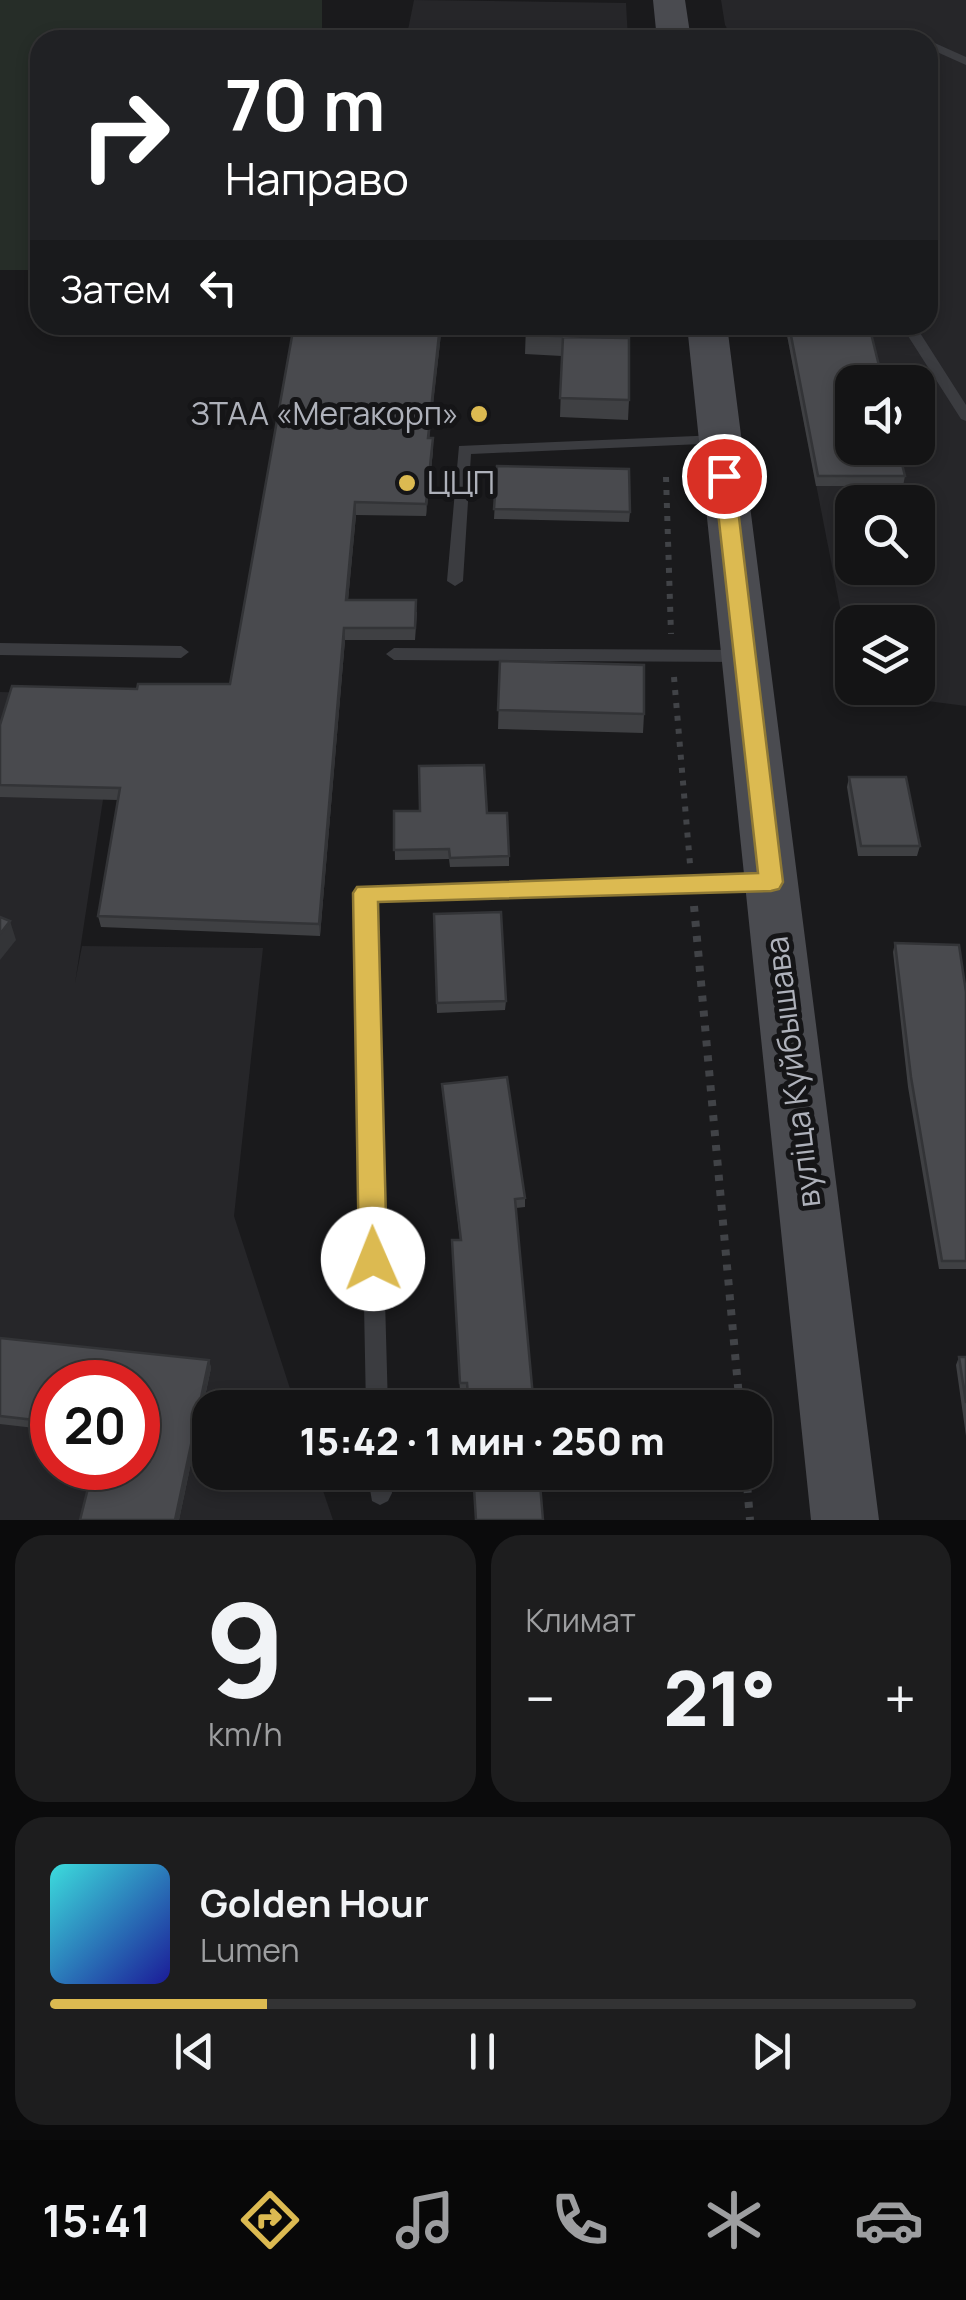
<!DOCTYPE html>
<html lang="ru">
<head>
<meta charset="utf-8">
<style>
  :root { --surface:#141415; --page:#1d1d1e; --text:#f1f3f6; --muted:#9d9ea0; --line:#333334; --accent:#dcba51 }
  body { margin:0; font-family:Manrope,sans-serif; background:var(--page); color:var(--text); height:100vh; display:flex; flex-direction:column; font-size:38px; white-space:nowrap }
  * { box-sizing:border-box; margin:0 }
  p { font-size:32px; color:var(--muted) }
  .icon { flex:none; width:55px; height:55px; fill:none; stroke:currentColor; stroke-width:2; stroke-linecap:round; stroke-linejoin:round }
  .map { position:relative; height:1520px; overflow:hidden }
  .sheet { display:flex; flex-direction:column; gap:15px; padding:15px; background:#0b0b0c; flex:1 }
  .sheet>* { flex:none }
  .hud { position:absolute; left:30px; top:30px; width:908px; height:305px; border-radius:30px; box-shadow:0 5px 15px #0003,0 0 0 2px var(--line); background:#202124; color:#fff; overflow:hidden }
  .buttons { position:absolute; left:835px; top:365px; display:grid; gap:20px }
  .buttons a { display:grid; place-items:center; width:100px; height:100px; border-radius:20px; background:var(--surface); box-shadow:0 5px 15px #0003,0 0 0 2px var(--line); font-size:50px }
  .speed { position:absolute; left:30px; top:1360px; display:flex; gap:20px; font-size:50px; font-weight:700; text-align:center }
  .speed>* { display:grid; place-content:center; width:130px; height:130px; border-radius:50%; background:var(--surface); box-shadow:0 5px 15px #0003,0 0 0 2px var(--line); line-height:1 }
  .speed .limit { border:15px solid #d22; background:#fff; color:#111 }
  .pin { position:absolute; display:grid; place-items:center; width:85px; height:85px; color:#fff; margin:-42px; border:5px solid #fff; border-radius:50%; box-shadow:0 2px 10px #0007 }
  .me { position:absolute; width:110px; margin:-55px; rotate:359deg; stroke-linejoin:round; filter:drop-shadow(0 0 8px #0008) }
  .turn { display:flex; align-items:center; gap:35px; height:210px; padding:0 30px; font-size:45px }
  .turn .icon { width:130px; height:130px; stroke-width:2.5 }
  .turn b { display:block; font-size:70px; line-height:85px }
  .then { display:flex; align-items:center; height:95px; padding:0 30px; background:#0003; gap:20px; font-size:38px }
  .big { font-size:75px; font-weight:800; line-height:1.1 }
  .sheet .card { flex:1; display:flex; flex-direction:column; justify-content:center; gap:15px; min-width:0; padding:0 35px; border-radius:30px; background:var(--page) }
  .sheet .dial { align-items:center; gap:0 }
  .dial b { font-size:130px; line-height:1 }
  .song { display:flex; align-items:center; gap:30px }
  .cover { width:120px; height:120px; border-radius:15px; background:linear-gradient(135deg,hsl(180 70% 55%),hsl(240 70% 35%)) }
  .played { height:10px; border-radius:5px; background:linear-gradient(90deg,var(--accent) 25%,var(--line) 25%) }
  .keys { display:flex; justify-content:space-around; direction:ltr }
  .heat { display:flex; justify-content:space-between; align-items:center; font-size:55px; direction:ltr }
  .sheet .tiles { flex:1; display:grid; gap:15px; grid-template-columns:1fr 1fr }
  .card:last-child { grid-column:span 2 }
  .trip { position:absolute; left:192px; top:1390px; width:580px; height:100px; border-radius:30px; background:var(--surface); box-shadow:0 5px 15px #0003,0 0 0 2px var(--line); font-weight:800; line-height:100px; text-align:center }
  .menu { display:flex; height:160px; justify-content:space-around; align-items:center; background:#080808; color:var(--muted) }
  .menu .icon { width:70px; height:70px }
  .menu .on { color:var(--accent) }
  .menu b { font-size:45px; color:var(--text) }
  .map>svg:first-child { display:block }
  .built { fill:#262629; fill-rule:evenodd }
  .green { fill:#262d28 }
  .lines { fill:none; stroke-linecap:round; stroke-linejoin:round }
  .path-far1 { stroke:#414347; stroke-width:6; stroke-dasharray:5 8; stroke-linecap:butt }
  .path { stroke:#414347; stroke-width:8; stroke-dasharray:6 9; stroke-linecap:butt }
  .lane { fill:#3b3c40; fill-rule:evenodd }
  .secondary { fill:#4a4b50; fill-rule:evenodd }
  .wall { fill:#3f4043 }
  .shaded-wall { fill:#333437 }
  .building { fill:#494a4e; stroke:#333437; stroke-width:2.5 }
  .route { fill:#dcba51; stroke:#8f7935; stroke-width:2.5 }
  .poi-dot { fill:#dcba51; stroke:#151517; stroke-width:4 }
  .labels { text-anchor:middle; stroke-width:10; stroke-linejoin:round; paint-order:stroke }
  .poi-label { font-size:32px; fill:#aeb1ba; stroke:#151517; text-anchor:end }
  .street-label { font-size:32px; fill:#aeb1ba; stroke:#151517 }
</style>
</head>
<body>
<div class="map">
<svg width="966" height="1520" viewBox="0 0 966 1520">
  <rect width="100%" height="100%" fill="#1a1a1c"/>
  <path class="built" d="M414 0 626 3 628 40H406Z
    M721 0H966V706L857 692 856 688H918V622H852V669L785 325H928V40H734L725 25ZM852 382H918V448H852ZM852 502H918V568H852Z
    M0 692 119 695 75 983 82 946 263 948 234 1216 296 1407 210 1408V1472L317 1473 333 1520H0ZM52 1382H138V1468H52Z"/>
  <path class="green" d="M0 0H322V40H40V270H0Z"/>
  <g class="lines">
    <path class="path-far1" d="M666 477 671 634
      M674 677 690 864"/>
    <path class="path" d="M694 906 740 1408
      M746 1472 750 1520"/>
    <path class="lane" d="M906 31 926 40 904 38H673L667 35 673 32Z
      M928 40 966 57V65L928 48Z
      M901 325H915L966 405V421L961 419Z
      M719 435 724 437V443L471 454 463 581 455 586 447 581 459 446Z
      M0 643 181 646 189 652 181 658 0 655Z
      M394 648 741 650 749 656 741 662 394 660 386 654Z
      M765 875 772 877 774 882 772 887 765 889 374 900 388 1408H366L356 893 358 888Z
      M367 1472H391L392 1493 388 1501 380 1505 372 1501Z"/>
    <path class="secondary" d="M653 0H685L691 40H657Z
      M687 325H727L879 1520H811Z"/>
  </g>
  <path class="wall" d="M294 325H442L429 438 433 451 426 516 356 515 348 600 417 612 415 640H345L320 936 101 927 98 916 118 800 0 797V725L137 689 230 684Z
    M526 325 589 337 629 400 628 420 560 417 562 356 525 354Z
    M785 325H869L905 476 903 486H816Z
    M497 466 630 512 629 522 494 519Z
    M500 661 644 714 643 733 498 729Z
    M849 777 920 846 917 856H858L847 787Z
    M394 811 487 813 509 856V866L450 867 449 859 395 860Z
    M434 914 506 1001 505 1010 437 1013Z
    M895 943 966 992V1269H939L908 1087 893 952Z
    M442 1084 525 1198V1207L516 1208 467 1391 460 1392 452 1240H460Z
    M0 1338 209 1360 211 1368 179 1520H80L138 1382H52V1430L0 1424Z
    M959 1357H966V1436L956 1365Z"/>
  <path class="shaded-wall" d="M440 325H442L428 451V438Z
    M433 438V451L426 516V504Z
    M355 502 356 515 347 612 346 600Z
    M344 628 345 640 320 936 319 924Z
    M10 921 16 940 0 960V934Z
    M209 1360 211 1368 179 1520H175Z"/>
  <path class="building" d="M294 325H440L428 438H433L426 504 355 502 346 600H416L415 628H344L319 924 98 916 120 788 0 785V725L12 686 137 689 138 684H230Z
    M526 325H590L589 337 525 335Z
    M789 325H869L883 382H852V448H898L905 476H818Z
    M563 337 629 338V400L560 398Z
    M497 466 629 469 630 512 494 509Z
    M500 661 644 665V714L498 710Z
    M484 765 487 813H507L509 856 450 858 449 849 394 850V811H420L419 766Z
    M849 777H906L920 846H861Z
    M501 912 506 1001 437 1003 434 914Z
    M0 917 10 921 0 934Z
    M895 943 959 945 966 992V1261H942L911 1077Z
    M507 1077 525 1198 515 1199 534 1408H469L467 1383H460L452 1240H461L442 1084Z
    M0 1338 209 1360 175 1520H80L93 1468H138V1382H52V1422L0 1416Z
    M959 1357H966V1403Z
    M473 1472H539L543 1520H476Z"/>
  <path class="route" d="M724 470 734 476 783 882 779 889 771 891 378 902 387 1259 383 1268 373 1272 363 1268 359 1259 353 893 357 887 758 873 714 476Z"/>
  <g class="poi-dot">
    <circle cx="479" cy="414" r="10"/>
    <circle cx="407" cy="483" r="10"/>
  </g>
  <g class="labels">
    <g class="poi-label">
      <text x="459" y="425">ЗТАА «Мегакорп»</text>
      <text x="427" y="494" text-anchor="start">ЦЦП</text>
    </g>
    <g class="street-label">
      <text transform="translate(793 1072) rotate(-97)" y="11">вуліца Куйбышава</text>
    </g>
  </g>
</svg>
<div class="buttons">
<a><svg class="icon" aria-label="sound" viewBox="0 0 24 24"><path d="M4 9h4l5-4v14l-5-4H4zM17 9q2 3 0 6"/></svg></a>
<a><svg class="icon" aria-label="search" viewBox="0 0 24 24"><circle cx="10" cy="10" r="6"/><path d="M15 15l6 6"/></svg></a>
<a><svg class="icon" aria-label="layers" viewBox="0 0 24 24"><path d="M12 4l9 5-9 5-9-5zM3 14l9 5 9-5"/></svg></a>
</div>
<div class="speed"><div class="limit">20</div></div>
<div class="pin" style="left:724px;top:476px;background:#d93025"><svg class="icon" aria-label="arrive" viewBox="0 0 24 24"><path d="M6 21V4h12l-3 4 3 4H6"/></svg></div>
<svg class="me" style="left:373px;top:1259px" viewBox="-20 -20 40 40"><circle r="19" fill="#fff"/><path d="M0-13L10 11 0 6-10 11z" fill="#dcba51"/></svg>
<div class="trip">15:42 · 1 мин · 250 m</div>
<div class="hud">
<div class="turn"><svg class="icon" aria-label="right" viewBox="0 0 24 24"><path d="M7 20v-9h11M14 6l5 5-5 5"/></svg><div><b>70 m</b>Направо</div></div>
<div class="then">Затем<svg class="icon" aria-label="left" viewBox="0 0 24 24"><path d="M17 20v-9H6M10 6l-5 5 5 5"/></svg></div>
</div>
</div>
<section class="sheet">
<div class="tiles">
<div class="card dial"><b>9</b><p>km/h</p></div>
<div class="card"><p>Климат</p>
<div class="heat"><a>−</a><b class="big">21°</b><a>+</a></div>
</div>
<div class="card">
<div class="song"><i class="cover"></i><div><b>Golden Hour</b><p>Lumen</p></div></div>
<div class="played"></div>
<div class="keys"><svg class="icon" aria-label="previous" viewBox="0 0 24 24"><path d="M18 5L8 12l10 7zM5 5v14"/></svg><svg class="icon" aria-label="pause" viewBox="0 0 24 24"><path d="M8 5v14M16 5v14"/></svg><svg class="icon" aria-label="next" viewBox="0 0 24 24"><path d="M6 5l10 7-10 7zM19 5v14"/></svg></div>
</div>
</div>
</section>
<nav class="menu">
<b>15:41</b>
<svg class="icon on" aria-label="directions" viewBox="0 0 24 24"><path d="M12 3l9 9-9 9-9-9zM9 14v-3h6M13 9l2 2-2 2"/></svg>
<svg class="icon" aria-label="music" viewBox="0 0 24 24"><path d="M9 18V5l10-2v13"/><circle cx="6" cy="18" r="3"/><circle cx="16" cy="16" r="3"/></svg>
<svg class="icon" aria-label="phone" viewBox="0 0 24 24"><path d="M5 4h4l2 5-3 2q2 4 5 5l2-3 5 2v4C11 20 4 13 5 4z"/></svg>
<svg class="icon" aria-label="climate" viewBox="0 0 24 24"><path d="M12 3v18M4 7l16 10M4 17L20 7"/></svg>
<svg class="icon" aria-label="car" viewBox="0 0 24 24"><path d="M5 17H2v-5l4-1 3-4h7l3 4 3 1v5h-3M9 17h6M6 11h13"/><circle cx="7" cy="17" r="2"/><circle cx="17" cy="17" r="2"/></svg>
</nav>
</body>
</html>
